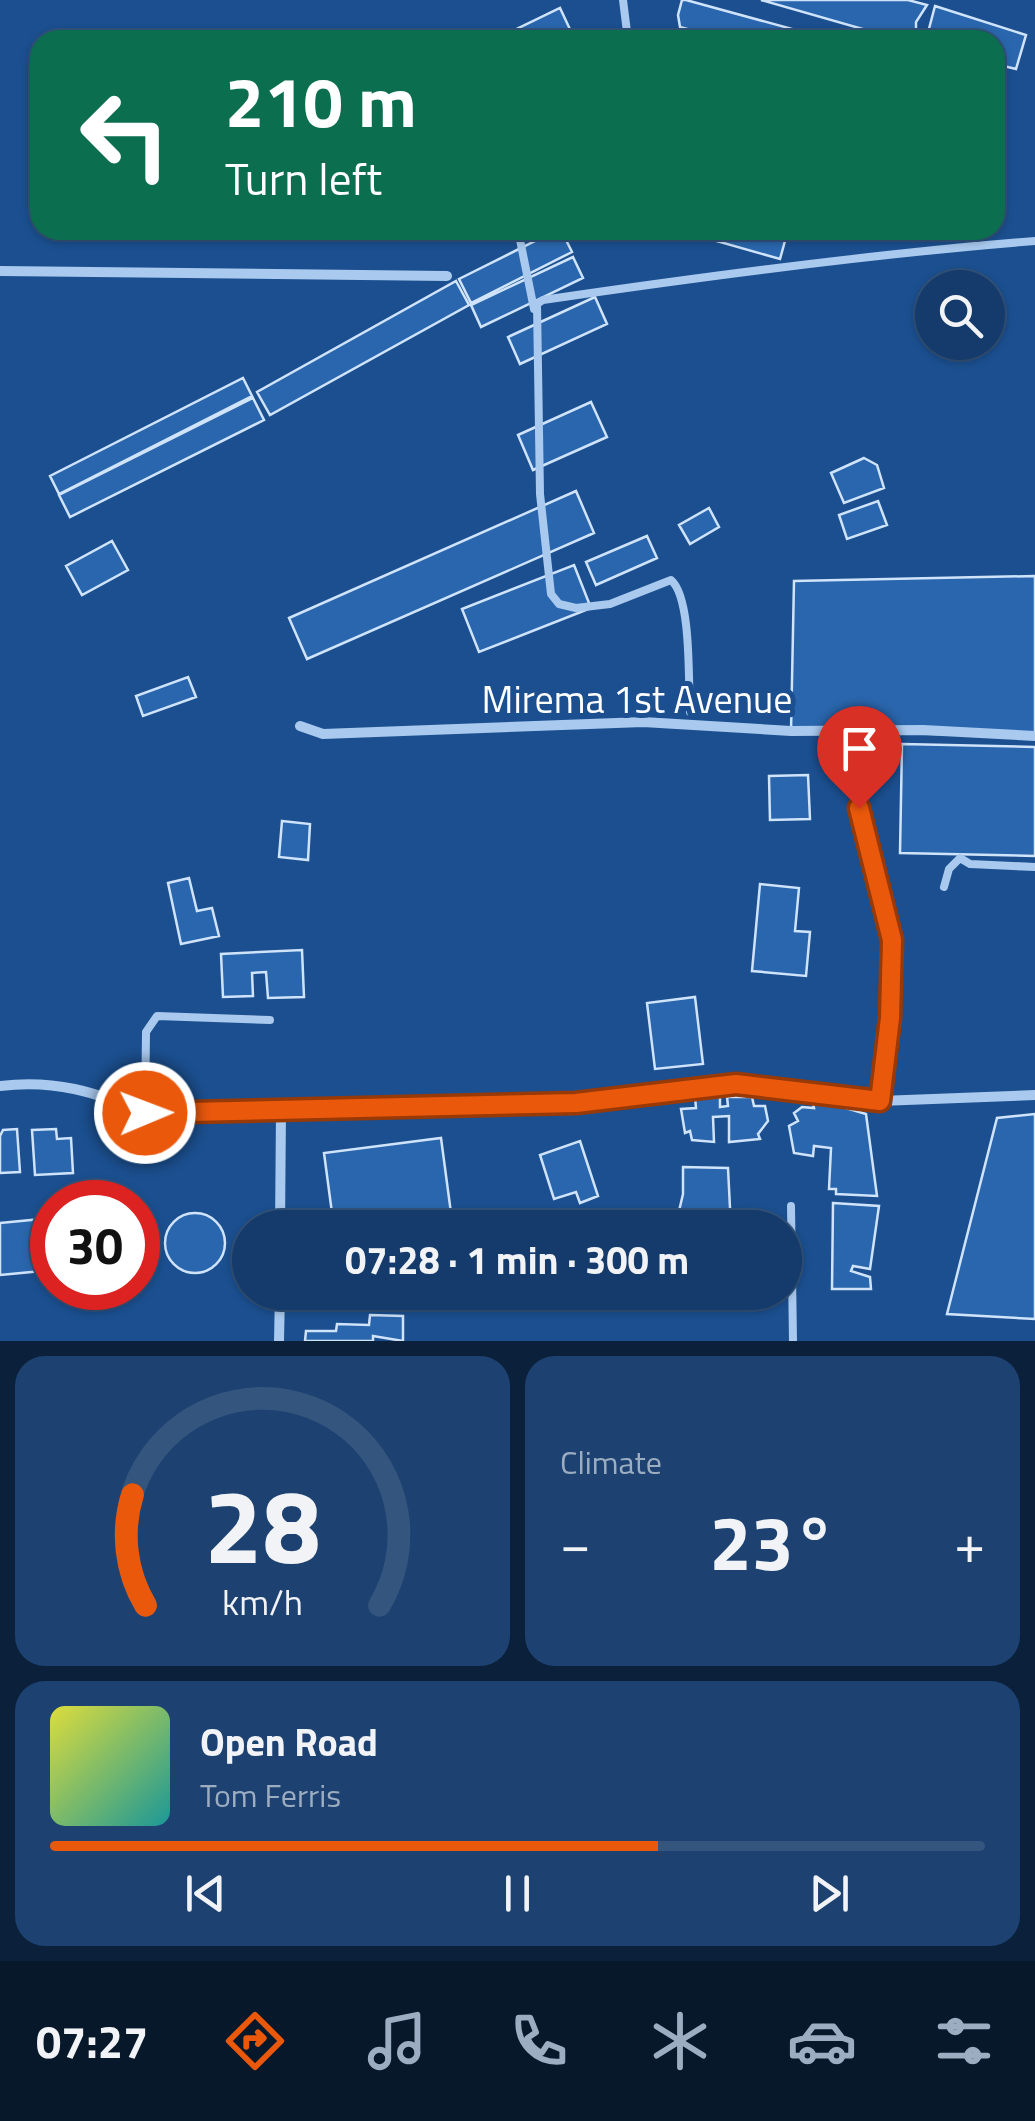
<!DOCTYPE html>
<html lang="en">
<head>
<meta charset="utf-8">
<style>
  :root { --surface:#143b6b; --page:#1d4271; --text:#f1f3f6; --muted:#9dadc1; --line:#33557e; --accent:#ea580c }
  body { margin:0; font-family:"Titillium Web",sans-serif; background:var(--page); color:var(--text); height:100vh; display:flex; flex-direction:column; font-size:38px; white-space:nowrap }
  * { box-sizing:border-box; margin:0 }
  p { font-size:32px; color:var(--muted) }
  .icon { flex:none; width:55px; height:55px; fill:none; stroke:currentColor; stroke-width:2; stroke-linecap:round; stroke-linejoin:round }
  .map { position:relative; height:1341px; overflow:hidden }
  .drawer { display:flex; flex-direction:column; gap:15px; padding:15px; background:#0b203b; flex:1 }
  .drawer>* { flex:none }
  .hud { position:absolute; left:30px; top:30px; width:975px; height:210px; border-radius:30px; box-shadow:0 2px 8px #0004,0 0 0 2px var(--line); background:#0b6e4f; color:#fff; overflow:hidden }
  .fabs { position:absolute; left:915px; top:270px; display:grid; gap:20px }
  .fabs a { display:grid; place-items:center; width:90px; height:90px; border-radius:50%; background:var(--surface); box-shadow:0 2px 8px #0004,0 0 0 2px var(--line); font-size:50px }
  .speed { position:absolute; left:30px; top:1180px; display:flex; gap:20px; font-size:50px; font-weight:700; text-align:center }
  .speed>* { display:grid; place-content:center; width:130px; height:130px; border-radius:50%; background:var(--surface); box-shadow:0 2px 8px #0004,0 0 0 2px var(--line); line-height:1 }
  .speed .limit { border:15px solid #d22; background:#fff; color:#111 }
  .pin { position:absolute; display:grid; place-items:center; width:85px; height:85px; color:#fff; margin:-102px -42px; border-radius:50% 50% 50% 0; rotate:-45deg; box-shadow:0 0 10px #0007 }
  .pin .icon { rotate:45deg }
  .me { position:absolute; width:110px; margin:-55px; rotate:89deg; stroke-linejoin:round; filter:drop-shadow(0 0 8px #0008) }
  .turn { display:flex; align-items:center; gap:35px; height:210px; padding:0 30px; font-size:45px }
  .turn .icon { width:130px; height:130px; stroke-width:2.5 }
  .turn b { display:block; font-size:70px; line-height:85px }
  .big { font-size:75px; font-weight:700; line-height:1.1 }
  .drawer .card { flex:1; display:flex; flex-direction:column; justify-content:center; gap:15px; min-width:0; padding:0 35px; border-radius:30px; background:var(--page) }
  .drawer .dial { align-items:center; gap:0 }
  .dial svg { height:260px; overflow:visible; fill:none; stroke:var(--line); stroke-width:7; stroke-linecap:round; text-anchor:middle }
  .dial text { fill:var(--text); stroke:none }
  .song { display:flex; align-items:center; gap:30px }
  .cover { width:120px; height:120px; border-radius:15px; background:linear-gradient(135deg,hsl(60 70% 55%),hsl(180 70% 35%)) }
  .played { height:10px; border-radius:5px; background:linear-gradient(90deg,var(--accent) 65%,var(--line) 65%) }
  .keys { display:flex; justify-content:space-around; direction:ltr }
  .heat { display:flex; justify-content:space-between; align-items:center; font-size:55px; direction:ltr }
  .drawer .tiles { flex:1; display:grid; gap:15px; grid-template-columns:1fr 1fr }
  .card:last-child { grid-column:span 2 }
  .trip { position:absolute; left:232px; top:1210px; width:570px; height:100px; border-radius:50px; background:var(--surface); box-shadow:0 2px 8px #0004,0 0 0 2px var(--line); font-weight:700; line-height:100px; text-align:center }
  .dock { display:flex; height:160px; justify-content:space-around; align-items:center; background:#08182b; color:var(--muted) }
  .dock .icon { width:70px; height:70px }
  .dock .active { color:var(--accent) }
  .dock b { font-size:45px; color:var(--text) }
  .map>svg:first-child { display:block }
  .building { fill:#2a66ad; stroke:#cfe3fa; stroke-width:2.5 }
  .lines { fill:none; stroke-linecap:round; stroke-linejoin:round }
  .lane { stroke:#a9c9ee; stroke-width:8 }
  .street { stroke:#a9c9ee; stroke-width:10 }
  .route-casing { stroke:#983908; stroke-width:25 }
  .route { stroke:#ea580c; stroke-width:18 }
  .labels { text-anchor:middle; stroke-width:10; stroke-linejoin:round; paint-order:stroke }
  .street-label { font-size:38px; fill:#fff; stroke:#1b4f8f }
</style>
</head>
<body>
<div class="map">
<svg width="1035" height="1341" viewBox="0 0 1035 1341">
  <rect width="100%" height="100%" fill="#1b4f8f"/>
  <path class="building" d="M682 0H686L832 40H726L680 27 678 15Z
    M761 0H908L927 5 916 22V40H901Z
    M935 6 1026 35 1016 69 995 64V40H926Z
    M560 8 575 40H494Z
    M557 230H561L572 252 471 303 459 279Z
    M678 230H788L780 259Z
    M573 257 583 278 481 327 471 305Z
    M456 281 469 305 270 415 257 392Z
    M595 297 607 324 520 364 508 337Z
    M243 378 252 396 59 494 50 476Z
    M253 398 264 420 70 517 59 495Z
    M591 402 607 437 533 470 518 435Z
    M864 458 877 465 884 488 844 503 831 473Z
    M576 491 594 533 307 659 289 618Z
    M878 501 887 525 847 539 839 515Z
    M709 508 719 527 690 544 679 525Z
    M647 536 657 558 596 585 586 562Z
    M112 541 128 570 82 595 66 566Z
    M574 565 591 608 479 652 462 609Z
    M1035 576V736L791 731 794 581Z
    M188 677 196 697 143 716 136 696Z
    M902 744 1035 747V856L900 853Z
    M808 775 810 819 770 820 769 776Z
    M282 821 310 824 308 860 279 857Z
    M189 878 197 911 212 908 219 936 181 944 168 883Z
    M760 884 799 888 795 931 810 932 806 976 752 971Z
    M302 950 304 997 268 998 266 972 252 973 253 996 223 997 221 954Z
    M695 997 703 1064 655 1069 647 1003Z
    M720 1095V1107L728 1106 727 1097H752L754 1106H765L768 1121 758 1134 760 1139 729 1142V1116L713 1117 714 1142 692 1140 690 1131 685 1133 681 1109 696 1108 695 1097Z
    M812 1098 866 1114 877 1196 836 1194V1189H829L831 1148 814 1146 813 1156 794 1153 789 1126 798 1121 794 1113 802 1107 814 1108Z
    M1035 1114V1319L947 1314 997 1118Z
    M17 1129 20 1172 0 1173V1136L3 1130Z
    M56 1129 57 1139 71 1138 73 1173 35 1175 32 1130Z
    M441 1138 453 1228H334L324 1153Z
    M580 1141 598 1196 580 1203 576 1192 554 1199 540 1155Z
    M683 1167 728 1168 731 1228 723 1224 675 1228 683 1194Z
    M833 1203 879 1206 870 1269 853 1266 851 1271 870 1277 871 1289H832Z
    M165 1243a30 30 0 1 1 60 0a30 30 0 1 1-60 0Z
    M52 1218V1270L0 1275V1223Z
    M370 1315 403 1316V1341L373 1336V1341H305L306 1331H336L337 1324 369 1325Z"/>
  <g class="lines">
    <path class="lane" d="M623 0 628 40
      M518 230 534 309
      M690 712C688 683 692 598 671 580L610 604 576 608 559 604 551 594 540 494 537 304 543 300C706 276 870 254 1035 241
      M944 887 949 869 960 858 970 864 1035 867
      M145 1113 146 1032 157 1016 270 1020
      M791 1206 793 1341"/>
    <path class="street" d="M0 271 447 276
      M300 726 323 734 643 722 791 731 923 730 1035 736
      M859 807 892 940 890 1018 880 1101
      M0 1086C54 1079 96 1092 145 1113L575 1103 735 1084 880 1101 1035 1095
      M280 1228 281 1110
      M279 1341 280 1292"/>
  </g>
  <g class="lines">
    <defs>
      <path id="route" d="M145 1113 576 1103 736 1084 880 1101 890 1018 892 940 859 808"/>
    </defs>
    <use href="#route" class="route-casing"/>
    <use href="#route" class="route"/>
  </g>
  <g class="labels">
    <g class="street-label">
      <text x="637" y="713">Mirema 1st Avenue</text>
    </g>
  </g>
</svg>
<div class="fabs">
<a><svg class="icon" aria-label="search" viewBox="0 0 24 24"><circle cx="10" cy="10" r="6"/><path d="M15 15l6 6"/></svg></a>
</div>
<div class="speed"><div class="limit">30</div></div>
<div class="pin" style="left:859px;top:808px;background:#d93025"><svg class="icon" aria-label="arrive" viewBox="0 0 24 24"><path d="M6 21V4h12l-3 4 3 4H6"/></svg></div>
<svg class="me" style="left:145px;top:1113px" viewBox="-20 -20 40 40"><circle r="17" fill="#ea580c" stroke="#fff" stroke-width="3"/><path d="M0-11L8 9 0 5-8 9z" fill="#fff"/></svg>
<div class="trip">07:28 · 1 min · 300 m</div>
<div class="hud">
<div class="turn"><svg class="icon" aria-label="left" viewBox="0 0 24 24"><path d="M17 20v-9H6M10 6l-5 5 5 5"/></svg><div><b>210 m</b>Turn left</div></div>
</div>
</div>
<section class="drawer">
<div class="tiles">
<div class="card dial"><svg viewBox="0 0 100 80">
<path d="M14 69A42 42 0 1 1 86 69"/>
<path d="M14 69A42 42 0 0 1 10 35" stroke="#ea580c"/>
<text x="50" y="56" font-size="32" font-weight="700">28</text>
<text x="50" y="72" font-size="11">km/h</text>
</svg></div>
<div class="card"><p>Climate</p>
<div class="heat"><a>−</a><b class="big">23°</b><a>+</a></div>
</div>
<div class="card">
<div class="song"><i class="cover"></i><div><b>Open Road</b><p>Tom Ferris</p></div></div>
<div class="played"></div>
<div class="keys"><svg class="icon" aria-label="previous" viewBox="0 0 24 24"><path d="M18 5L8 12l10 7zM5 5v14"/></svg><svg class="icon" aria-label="pause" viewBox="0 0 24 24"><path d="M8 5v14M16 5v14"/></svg><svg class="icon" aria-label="next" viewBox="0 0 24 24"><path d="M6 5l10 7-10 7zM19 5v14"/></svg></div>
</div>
</div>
</section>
<nav class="dock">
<b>07:27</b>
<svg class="icon active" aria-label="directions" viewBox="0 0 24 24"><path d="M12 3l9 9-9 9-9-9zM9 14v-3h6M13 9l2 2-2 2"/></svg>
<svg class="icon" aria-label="music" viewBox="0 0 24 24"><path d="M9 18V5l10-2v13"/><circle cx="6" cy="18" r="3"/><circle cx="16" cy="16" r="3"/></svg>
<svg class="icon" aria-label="phone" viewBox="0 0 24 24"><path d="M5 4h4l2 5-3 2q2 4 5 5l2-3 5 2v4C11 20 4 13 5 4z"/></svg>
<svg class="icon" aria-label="climate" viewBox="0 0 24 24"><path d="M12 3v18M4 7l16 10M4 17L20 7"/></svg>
<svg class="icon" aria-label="car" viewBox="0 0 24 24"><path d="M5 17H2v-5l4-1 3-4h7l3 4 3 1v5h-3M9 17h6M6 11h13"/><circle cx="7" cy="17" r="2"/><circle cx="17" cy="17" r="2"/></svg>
<svg class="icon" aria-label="filters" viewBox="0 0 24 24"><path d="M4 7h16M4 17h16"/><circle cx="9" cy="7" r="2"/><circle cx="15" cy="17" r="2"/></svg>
</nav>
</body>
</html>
